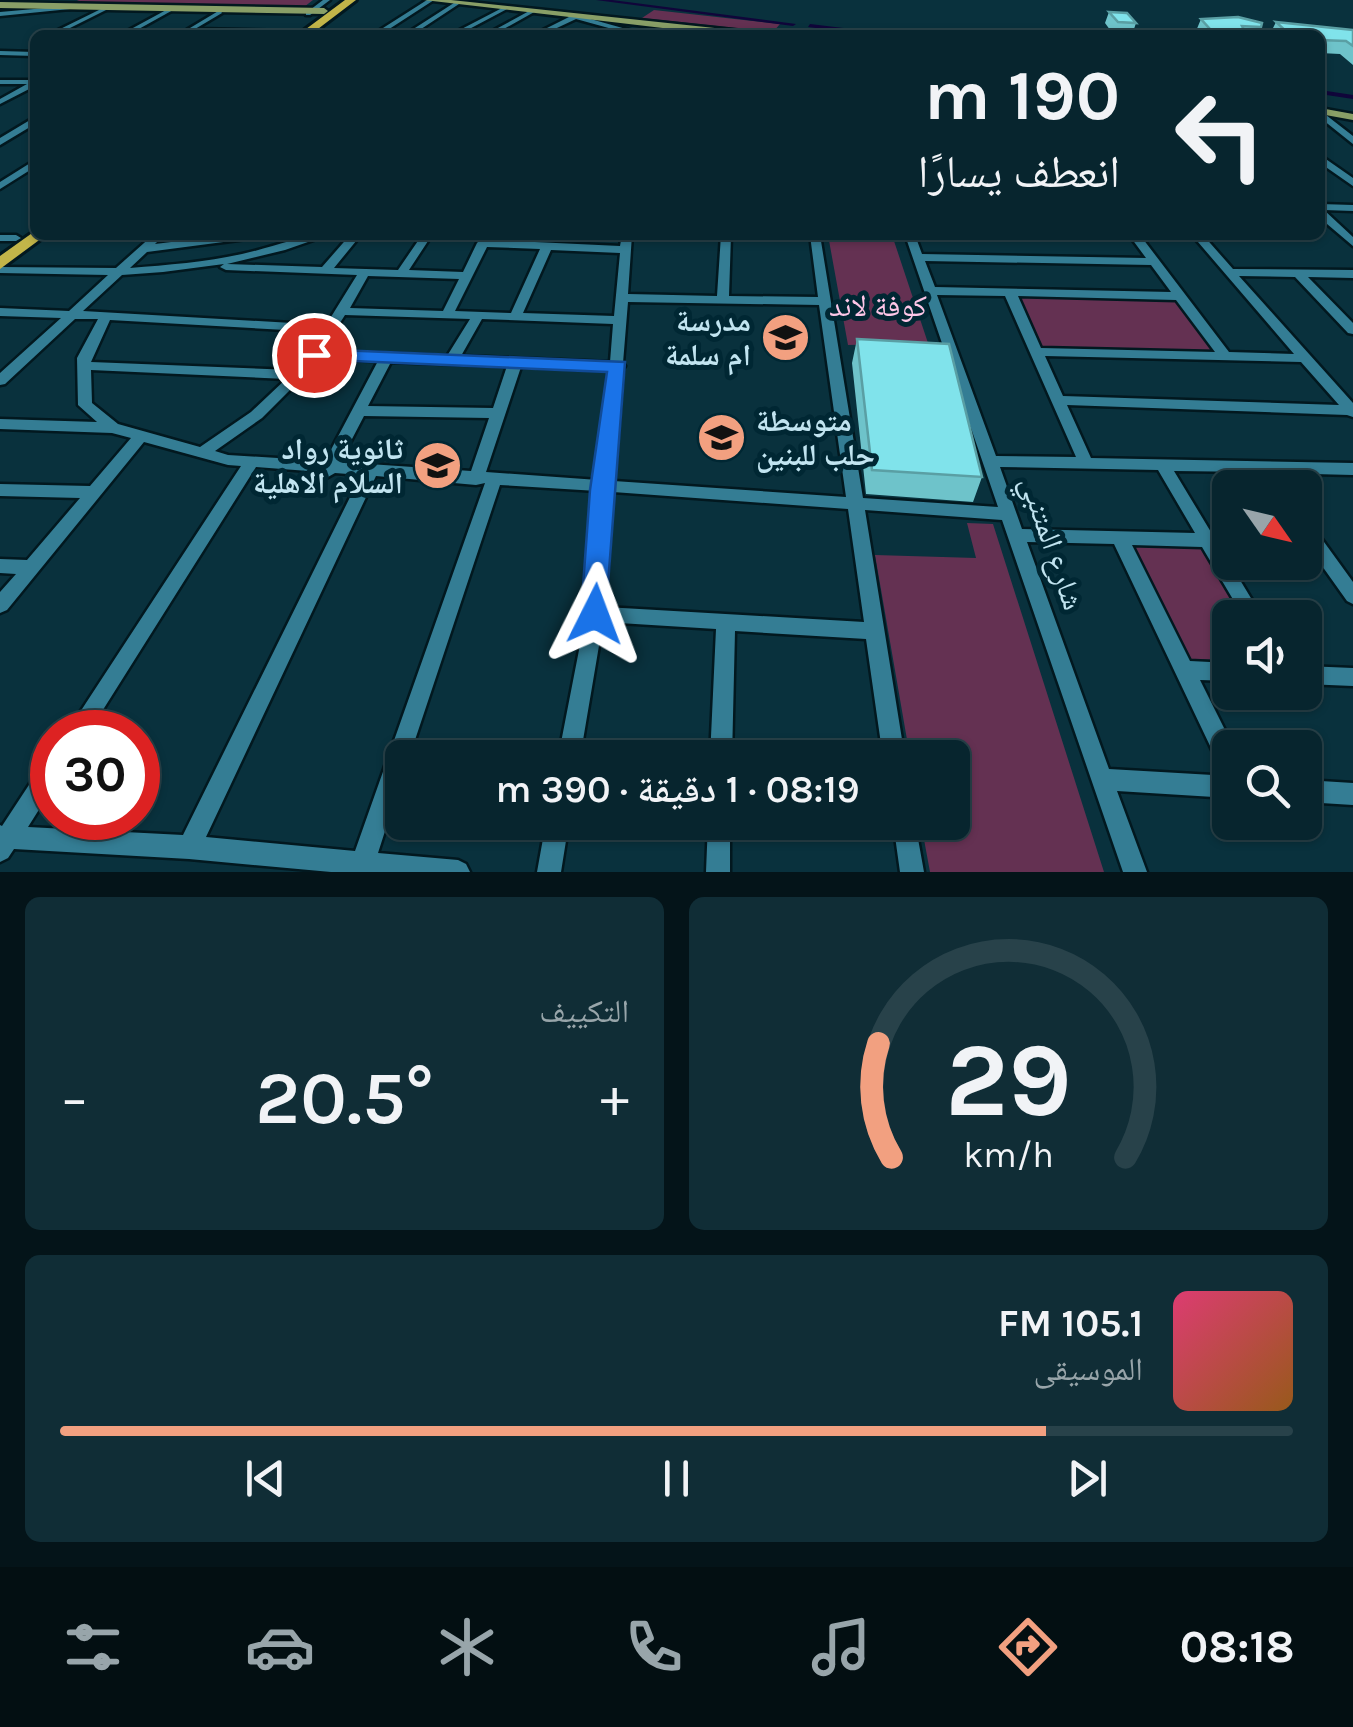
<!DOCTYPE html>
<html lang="ar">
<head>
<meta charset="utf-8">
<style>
  :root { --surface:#07252e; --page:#102d36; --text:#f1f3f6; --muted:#98a5aa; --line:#28424a; --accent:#f2a080 }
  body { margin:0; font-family:Karla,"Noto Naskh Arabic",sans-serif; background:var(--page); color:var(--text); direction:rtl; height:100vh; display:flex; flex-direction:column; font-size:38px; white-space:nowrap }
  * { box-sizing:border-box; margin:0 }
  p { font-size:32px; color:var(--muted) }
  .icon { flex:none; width:55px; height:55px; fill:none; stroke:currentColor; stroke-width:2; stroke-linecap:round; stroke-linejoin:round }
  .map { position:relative; height:872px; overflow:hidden; direction:ltr }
  .side { display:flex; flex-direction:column; gap:25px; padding:25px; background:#041419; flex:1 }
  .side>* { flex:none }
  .hud { position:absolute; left:30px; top:30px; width:1295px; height:210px; border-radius:15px; box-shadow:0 2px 8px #0004,0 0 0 2px var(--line); direction:rtl; background:#07252e; color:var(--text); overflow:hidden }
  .needle { width:65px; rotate:124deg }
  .controls { position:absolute; left:1212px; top:470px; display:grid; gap:20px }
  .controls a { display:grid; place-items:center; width:110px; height:110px; border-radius:15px; background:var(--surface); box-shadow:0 2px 8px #0004,0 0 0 2px var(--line); font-size:50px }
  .speed { position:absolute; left:30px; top:710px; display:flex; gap:20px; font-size:50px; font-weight:700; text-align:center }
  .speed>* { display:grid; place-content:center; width:130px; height:130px; border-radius:50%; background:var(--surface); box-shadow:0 2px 8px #0004,0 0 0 2px var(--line); line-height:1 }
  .speed .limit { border:15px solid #d22; background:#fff; color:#111 }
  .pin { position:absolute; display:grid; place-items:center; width:85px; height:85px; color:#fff; margin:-42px; border:5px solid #fff; border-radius:50%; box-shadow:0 2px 10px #0007 }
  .me { position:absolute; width:110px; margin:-55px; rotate:3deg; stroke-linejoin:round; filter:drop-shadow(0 0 8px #0008) }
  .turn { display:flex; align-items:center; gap:35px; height:210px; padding:0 40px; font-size:45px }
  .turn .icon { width:130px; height:130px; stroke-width:2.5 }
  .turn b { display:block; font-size:70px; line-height:85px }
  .big { font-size:75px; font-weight:600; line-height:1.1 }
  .side .card { flex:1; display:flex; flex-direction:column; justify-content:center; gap:15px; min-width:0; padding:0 35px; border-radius:15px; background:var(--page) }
  .side .dial { align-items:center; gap:0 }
  .dial svg { height:260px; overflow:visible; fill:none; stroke:var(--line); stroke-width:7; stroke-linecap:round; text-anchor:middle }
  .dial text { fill:var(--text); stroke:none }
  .song { display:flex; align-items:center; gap:30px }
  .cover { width:120px; height:120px; border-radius:15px; background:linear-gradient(135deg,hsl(340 70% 55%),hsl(30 70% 35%)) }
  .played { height:10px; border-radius:5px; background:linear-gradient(90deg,var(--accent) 80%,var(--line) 80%) }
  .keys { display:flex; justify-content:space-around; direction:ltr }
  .heat { display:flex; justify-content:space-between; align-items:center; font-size:55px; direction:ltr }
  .side .tiles { flex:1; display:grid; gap:25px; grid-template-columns:1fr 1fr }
  .card:last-child { grid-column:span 2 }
  .trip { position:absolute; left:385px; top:740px; width:585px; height:100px; border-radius:15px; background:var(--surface); box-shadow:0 2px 8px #0004,0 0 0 2px var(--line); font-weight:600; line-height:100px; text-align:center; direction:rtl }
  .tab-bar { display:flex; height:160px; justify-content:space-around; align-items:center; background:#030f12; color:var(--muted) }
  .tab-bar .icon { width:70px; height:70px }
  .tab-bar .current { color:var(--accent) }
  .tab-bar b { font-size:45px; color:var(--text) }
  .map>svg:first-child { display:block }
  .green { fill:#643152 }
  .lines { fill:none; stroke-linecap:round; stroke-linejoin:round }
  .canal { fill:#10053a; fill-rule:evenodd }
  .minor-casing { stroke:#02181f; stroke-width:5 }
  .major-casing { stroke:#02181f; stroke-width:5 }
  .highway-casing { stroke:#02181f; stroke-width:6 }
  .minor { fill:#347d94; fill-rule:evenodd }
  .major { fill:#899f67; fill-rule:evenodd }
  .highway { fill:#c2b549; fill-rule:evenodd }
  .wall { fill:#6ec3ca }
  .building { fill:#80e3eb; stroke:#5a9fa4; stroke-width:2.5 }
  .route { fill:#1a73e8; stroke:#114b97; stroke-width:2.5 }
  .labels { text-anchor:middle; stroke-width:10; stroke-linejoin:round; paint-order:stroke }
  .park-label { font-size:30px; fill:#fec7e8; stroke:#002733 }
  .poi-label { font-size:30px; font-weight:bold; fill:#c1e4f0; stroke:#002733; text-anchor:end }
  .street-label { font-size:30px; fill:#c1e4f0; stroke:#002733 }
</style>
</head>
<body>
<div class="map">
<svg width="1353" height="872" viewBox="0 0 1353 872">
  <rect width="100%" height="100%" fill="#09313d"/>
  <path class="green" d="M79 0H313L304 7 72 3Z
    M654 10 780 24 773 32 642 18Z
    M828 235H892L928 343 848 345Z
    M1017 296 1177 300 1216 353 1042 348Z
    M967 523 993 524 1104 872H930L921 823 952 822V758L910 757 875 555 976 558Z
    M1133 544 1204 547 1243 617 1230 618V660L1187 659Z"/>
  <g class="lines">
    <path class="canal" d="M596 0H612L796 24 793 26Z
      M810 24 885 33 888 35H871L808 27Z
      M1320 90 1353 95V99L1320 94Z"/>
    <defs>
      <path id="minor" d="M323 0H330L310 15H306V13Z
        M427 0H434L380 35H372Z
        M457 1 459 4 412 35H404Z
        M68 6 70 9 0 16V12Z
        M504 7 509 8 458 35H450Z
        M103 8 108 9 56 35H48Z
        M168 9 173 10 128 35H120Z
        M220 10 222 13 195 29 294 31 297 33 291 35 188 33 185 31Z
        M531 10 536 11 493 35H485Z
        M569 13 644 34 645 35H634L576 19 542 35H533L569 17 566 15Z
        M0 51 35 52V56L0 55Z
        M0 80H31L35 81V86L0 104V99L27 84H0Z
        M1326 115 1353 136V144L1323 120 1322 118Z
        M35 117V124L0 145V138Z
        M1320 155 1353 178V186L1320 163Z
        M35 160V167L0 189V182Z
        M1320 204 1353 205V211L1324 210 1353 237V246L1320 218Z
        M0 235H16L21 238 16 241H0Z
        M153 235H164L155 244 228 235H259L254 238 147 252 130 268C168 265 205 262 242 254 271 248 299 235 328 235L285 250 227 264 322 267 350 235H361L334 268 398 270 422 235H432L409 270 463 272 477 243 485 235 490 236V240L620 246 622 235H632L628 294 717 296 721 235H731L729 296 818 297 810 235H820L863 498 998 507 905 235H915L922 254 1146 258 1129 235H1140L1229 352 1294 354 1192 235H1203L1233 269 1353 270V278L1308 277 1353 323V334L1348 333 1295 277 1239 276 1353 403V417L1347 415 1067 405 1091 458 1353 463V475L1273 473 1283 488H1266L1255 472 1174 471 1263 618H1244L1202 547 1132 545 1190 661 1230 663V681L1200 680 1234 748H1230V774L1222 771 1114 544 1027 542 1109 769 1230 776V798L1117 791 1147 872H1123L1002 520 865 510 905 758H883L866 639 735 631 732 758H710L716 629 603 622 580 758H558L586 614 597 491 500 485 409 758H402V778L378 853 458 860 466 864 470 872H331L189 859 14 849 8 858 0 862V825L2 826 44 762 52 759V789L28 827 183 835 361 475 335 473 328 477 321 472 256 467 89 732H67L241 466 228 465 144 442 7 610 0 613V592L16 574 0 573V559L27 560 80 498 0 496V484L90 486 131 438 112 433 0 429V419L97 422 78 405 77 358 98 319H75L5 384 0 385V373L61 318 0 316V308L69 311 108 275 0 273V267L116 268ZM487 247 540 249 511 313 455 311ZM551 250 620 253 614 316 523 313ZM925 261 1151 265 1171 292 935 287ZM224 264 220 267 226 270 357 275 326 325 83 311 122 275 163 272ZM368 276 459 279 443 311 350 308ZM937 295 1005 296 1076 457 996 456ZM1018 296 1176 300 1215 352 1041 348ZM628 302 819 305 846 497 614 481 623 369 625 366 623 363ZM345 315 470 319 447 356 322 351ZM482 319 613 324 610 362 461 356ZM110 320 321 332 293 370 91 362ZM1045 356 1301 362 1339 405 1063 396ZM316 359 378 361 325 461 228 455 215 451 262 418 301 379 307 378 309 375 307 372ZM391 362 507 366 493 408 368 406ZM521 367 609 370 598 480 486 472ZM91 370 286 379 251 412 200 447 118 424 92 403ZM364 416 489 418 471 471 340 462ZM1000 467 1158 470 1195 533 1022 529ZM376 476 476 485 485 483 355 851 206 837ZM613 492 848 509 864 622 605 607Z
        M1305 523 1311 524 1353 582V604L1347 601 1305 542Z
        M1305 666 1353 668V686L1305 684Z
        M1305 780 1353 783V805L1305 802Z
        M546 822H569L561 872H537Z
        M708 822H730V872H706Z
        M893 822H915L924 872H900Z"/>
      <path id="major" d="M424 0H451L780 35H722Z
        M0 2 324 8 328 11 324 14 0 8Z
        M1320 108 1353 114V120L1320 114Z"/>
      <path id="highway" d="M345 0H356L310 35H298Z
        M35 231V235H46L0 269V256Z"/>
    </defs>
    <use href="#minor" class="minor-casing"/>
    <use href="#major" class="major-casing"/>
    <use href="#highway" class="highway-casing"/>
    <use href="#minor" class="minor"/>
    <use href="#major" class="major"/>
    <use href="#highway" class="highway"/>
  </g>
  <path class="wall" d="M1109 12 1136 23 1132 35 1113 34 1105 23Z
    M1201 19 1261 27 1258 35H1199L1196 31Z
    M1276 22 1353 30V65L1340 54 1320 53V35H1271L1270 34Z
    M857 339 982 477 973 502 866 494 852 363Z"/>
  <path class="building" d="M1109 12 1127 13 1136 23 1118 22Z
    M1238 17 1262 23 1261 27 1242 26 1244 30 1210 29 1201 19Z
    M1276 22 1353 30V46L1346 41 1320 40V35H1290Z
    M857 339 949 344 982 477 872 470Z"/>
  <path class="route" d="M314 349 625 362 605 623H585L581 614 590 490 607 372 307 359 304 355Z"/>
  <defs>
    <symbol id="school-disc" viewBox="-11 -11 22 22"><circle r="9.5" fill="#f2a080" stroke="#002733"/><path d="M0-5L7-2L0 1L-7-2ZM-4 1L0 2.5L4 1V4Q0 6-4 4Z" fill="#111"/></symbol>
  </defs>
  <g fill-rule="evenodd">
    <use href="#school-disc" x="758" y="310" width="55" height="55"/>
    <use href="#school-disc" x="694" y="410" width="55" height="55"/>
    <use href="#school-disc" x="410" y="438" width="55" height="55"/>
  </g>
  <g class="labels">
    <g class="park-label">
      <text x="878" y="316">كوفة لاند</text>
    </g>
    <g class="poi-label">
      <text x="751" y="331">مدرسة<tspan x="751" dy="34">ام سلمة</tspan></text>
      <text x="756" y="431" text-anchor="start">متوسطة<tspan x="756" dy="34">حلب للبنين</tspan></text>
      <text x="403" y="459">ثانوية رواد<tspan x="403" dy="34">السلام الاهلية</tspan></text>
    </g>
    <g class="street-label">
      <text transform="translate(1052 543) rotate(71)" y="10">شارع المتنبي</text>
    </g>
  </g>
</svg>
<div class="controls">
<a><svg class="needle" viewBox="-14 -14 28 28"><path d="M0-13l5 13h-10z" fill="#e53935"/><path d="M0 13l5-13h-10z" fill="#98a5aa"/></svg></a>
<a><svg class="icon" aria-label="sound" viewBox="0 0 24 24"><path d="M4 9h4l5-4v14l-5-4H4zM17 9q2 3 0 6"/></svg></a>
<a><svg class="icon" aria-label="search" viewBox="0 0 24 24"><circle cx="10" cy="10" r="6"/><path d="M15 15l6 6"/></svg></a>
</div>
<div class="speed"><div class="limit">30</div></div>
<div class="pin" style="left:314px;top:355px;background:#d93025"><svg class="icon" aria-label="arrive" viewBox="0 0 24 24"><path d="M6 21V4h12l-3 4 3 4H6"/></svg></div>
<svg class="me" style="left:595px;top:614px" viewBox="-20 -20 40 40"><path d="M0-17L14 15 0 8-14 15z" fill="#1a73e8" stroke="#fff" stroke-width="4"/></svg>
<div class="trip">08:19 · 1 دقيقة · 390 m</div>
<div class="hud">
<div class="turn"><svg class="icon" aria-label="left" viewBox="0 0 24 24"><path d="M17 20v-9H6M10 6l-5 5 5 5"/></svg><div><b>190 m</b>انعطف يسارًا</div></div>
</div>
</div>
<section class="side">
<div class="tiles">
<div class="card dial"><svg viewBox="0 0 100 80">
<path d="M14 69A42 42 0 1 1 86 69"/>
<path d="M14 69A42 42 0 0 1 10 34" stroke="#f2a080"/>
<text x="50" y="56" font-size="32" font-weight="700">29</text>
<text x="50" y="72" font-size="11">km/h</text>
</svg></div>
<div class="card"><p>التكييف</p>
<div class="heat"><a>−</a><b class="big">20.5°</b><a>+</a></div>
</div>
<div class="card">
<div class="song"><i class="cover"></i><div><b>105.1 FM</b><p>الموسيقى</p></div></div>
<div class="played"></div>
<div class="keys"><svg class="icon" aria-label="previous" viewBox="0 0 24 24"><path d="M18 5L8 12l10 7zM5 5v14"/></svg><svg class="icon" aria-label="pause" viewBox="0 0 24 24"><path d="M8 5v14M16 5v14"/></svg><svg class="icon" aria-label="next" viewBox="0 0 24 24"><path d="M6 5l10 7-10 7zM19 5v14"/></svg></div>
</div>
</div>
</section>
<nav class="tab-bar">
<b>08:18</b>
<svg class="icon current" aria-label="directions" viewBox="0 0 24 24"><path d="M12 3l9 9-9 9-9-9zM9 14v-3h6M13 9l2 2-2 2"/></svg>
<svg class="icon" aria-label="music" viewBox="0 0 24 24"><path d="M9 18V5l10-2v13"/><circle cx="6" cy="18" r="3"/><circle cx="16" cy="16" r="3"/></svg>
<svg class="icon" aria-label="phone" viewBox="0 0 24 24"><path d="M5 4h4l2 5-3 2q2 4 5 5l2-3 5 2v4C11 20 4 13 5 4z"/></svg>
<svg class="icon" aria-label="climate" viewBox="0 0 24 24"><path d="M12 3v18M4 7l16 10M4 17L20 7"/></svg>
<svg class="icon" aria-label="car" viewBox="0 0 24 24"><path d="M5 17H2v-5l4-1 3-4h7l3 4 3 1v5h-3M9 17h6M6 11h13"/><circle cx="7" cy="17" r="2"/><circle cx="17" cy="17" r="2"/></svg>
<svg class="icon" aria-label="filters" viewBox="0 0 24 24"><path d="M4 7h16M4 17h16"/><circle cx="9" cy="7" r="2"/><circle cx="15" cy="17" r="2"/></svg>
</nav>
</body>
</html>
